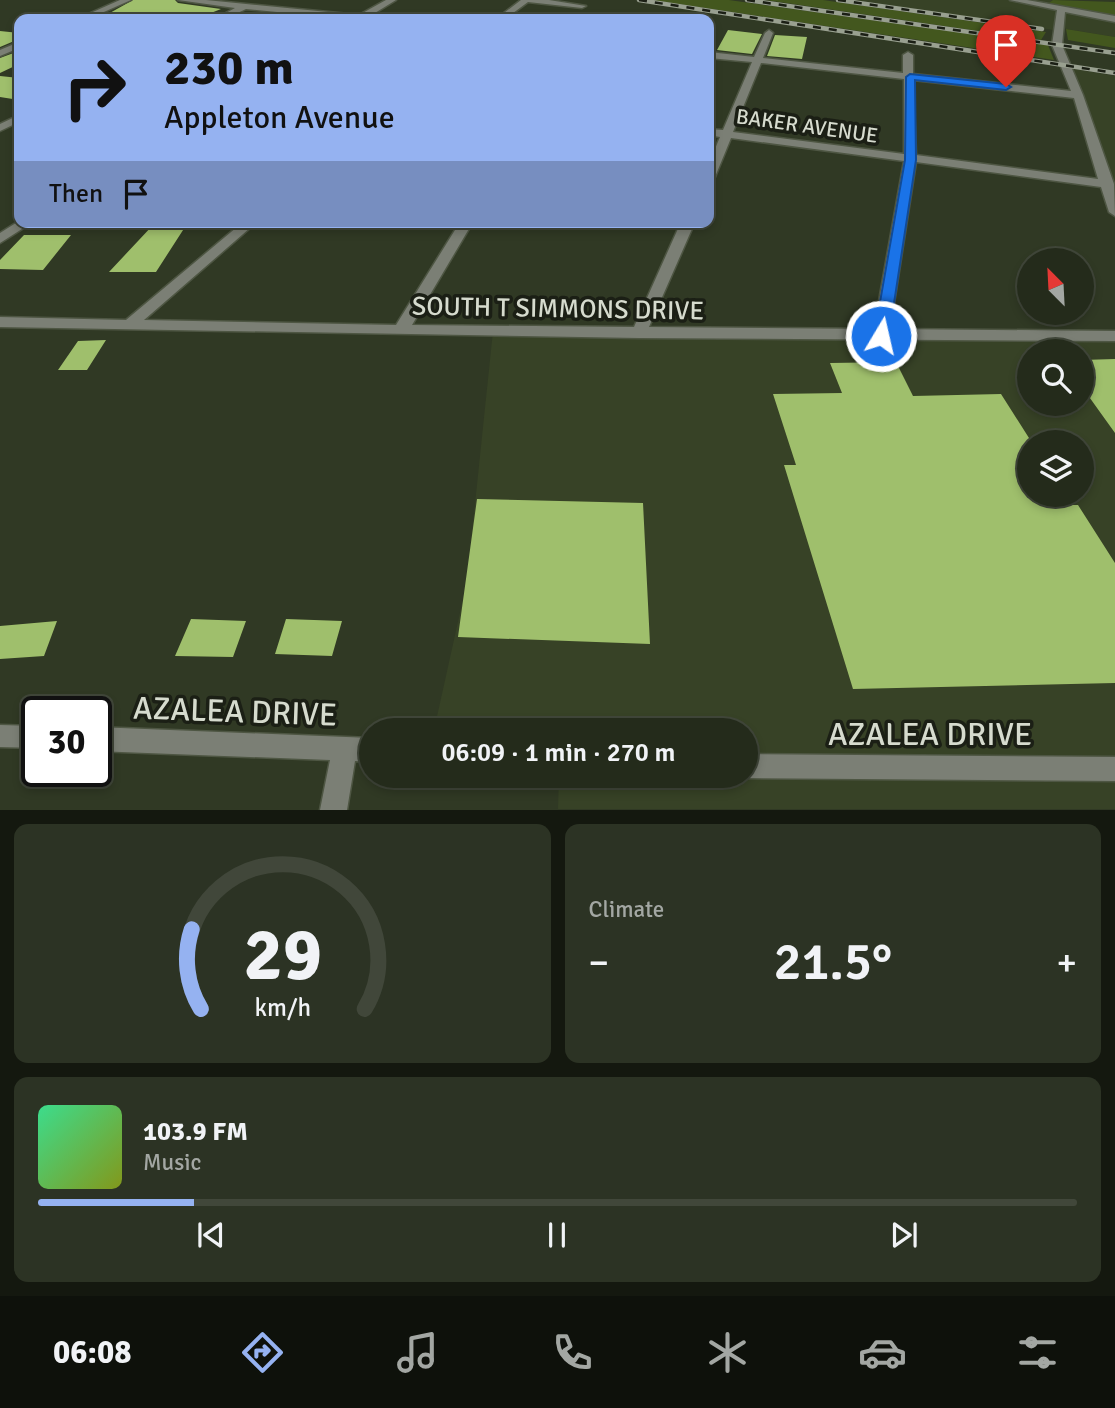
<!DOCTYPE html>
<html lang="en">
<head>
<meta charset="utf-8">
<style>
  :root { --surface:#242b1b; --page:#2c3324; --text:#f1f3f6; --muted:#a3a7a3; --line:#41473a; --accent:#95b2f1 }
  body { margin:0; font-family:Signika,sans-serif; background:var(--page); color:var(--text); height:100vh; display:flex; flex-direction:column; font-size:26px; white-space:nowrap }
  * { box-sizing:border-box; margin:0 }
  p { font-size:23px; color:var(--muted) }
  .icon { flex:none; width:38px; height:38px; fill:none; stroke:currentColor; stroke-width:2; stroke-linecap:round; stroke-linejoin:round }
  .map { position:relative; height:810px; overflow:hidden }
  .drawer { display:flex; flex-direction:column; gap:14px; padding:14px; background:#14180f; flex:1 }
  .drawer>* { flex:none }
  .top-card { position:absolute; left:14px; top:14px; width:700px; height:214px; border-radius:14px; box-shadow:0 4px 10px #0003,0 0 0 2px var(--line); background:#95b2f1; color:#111; overflow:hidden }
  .needle { width:46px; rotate:336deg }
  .controls { position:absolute; left:1017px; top:248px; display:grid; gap:14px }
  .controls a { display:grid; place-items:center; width:77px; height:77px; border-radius:50%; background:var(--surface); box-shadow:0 4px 10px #0003,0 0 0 2px var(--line); font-size:35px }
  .speed { position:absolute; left:21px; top:696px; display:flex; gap:14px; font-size:35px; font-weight:700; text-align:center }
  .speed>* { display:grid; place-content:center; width:91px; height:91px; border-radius:50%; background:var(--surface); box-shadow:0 4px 10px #0003,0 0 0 2px var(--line); line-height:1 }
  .speed .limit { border:4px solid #111; border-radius:10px; background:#fff; color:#111 }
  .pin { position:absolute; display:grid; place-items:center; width:60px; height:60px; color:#fff; margin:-72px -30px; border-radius:50% 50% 50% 0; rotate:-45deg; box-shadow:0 0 7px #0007 }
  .pin .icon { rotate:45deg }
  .me { position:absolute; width:77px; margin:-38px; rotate:9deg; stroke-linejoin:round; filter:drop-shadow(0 0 5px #0008) }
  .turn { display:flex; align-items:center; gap:24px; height:147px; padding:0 35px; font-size:32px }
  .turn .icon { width:91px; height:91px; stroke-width:2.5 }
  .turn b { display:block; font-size:49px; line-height:60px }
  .then { display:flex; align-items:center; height:66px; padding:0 35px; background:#0003; gap:14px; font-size:26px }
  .big { font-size:52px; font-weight:600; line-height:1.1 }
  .drawer .card { flex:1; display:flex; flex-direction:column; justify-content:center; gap:10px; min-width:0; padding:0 24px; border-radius:14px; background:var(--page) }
  .drawer .dial { align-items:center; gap:0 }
  .dial svg { height:182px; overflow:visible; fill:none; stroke:var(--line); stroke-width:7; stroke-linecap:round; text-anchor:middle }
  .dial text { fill:var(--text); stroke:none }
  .song { display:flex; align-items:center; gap:21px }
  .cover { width:84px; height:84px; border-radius:10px; background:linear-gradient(135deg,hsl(150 70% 55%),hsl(70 70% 35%)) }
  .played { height:7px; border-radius:4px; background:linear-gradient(90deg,var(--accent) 15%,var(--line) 15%) }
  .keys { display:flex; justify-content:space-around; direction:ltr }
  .heat { display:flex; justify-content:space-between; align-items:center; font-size:38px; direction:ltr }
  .drawer .tiles { flex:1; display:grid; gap:14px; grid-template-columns:1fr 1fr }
  .card:last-child { grid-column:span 2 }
  .trip { position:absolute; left:359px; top:718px; width:399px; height:70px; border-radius:35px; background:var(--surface); box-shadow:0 4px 10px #0003,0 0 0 2px var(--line); font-weight:600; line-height:70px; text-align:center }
  .tabs { display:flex; height:112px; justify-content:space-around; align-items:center; background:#0e110b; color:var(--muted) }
  .tabs .icon { width:49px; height:49px }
  .tabs .active { color:var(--accent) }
  .tabs b { font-size:32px; color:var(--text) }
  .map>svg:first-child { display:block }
  .built { fill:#374226; fill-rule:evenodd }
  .green { fill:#43571e }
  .building { fill:#9fbf6c }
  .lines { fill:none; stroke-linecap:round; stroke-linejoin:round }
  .minor-casing { stroke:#4e5643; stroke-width:3 }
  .minor { fill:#7b7f75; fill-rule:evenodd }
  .rail-casing { stroke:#99a090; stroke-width:4.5 }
  .rail { stroke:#1b1f15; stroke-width:2.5; stroke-dasharray:8; stroke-linecap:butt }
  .route { fill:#1a73e8; stroke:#114b97; stroke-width:2 }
  .labels { text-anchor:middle; stroke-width:7; stroke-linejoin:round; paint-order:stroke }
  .far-street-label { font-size:21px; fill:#d6dbce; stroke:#1b1f15 }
  .street-label { font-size:26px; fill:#d6dbce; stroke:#1b1f15 }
  .near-street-label { font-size:32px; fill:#d6dbce; stroke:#1b1f15 }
</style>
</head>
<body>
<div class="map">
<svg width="1115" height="810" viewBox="0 0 1115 810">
  <rect width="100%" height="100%" fill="#303924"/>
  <path class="built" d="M856 0H1053L1046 5 1115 19V37L1060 28V31Z
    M1069 68 1115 76V212L1108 184Z
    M493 331 1115 336V809H558L559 775H746V730H434L467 581ZM1029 352H1082V404H1029ZM1029 443H1082V495H1029Z"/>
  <path class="green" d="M652 0H729L1048 45 1054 60Z
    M766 0H823L1046 32 1041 40Z
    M1053 0 1115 2V18L1046 5Z
    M1066 29 1115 37V48L1068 40Z"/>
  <path class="building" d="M133 0H175L178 3 221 9 196 19 108 14Z
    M728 30 762 34 752 54 717 50Z
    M0 31 19 33V39L0 47Z
    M775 35 807 37 802 59 767 56Z
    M19 51V64L0 73V58Z
    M0 76 19 78V100L0 97Z
    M153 225 185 227 156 272H109Z
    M24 235H71L43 270 0 269V260Z
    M106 340 87 370H58L78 341Z
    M1115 359V433L1082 387V360Z
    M896 362 913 396 1001 394 1029 438V495H1065L1071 505H1078L1115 563V683L853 689 784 465H796L773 394 842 393 830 363Z
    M477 499 643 503 650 644 458 637Z
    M191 619 246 621 233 657 175 656Z
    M286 619 342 621 332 656 275 654Z
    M57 621 44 656 0 659V626Z"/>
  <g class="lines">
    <defs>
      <path id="minor" d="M120 0H131L88 19H77Z
        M178 0H206L359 15 386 0H396L370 16 375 19H348L246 9 225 19H215L235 8Z
        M521 0H549L586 6 582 8 528 2 505 19H496Z
        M1010 0H1027L1115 16V22L1065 12 1062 45 1083 95 1114 184 1115 216 1109 212 1101 187 916 162 890 329 1115 331V341L639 338 0 327V317L126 320 243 222H257L144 320 396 325 460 222H473L412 325 634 327 681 222H695L649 327 874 329 904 161 731 138 715 177 709 181V163L720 137 709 135V129L723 130 752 62 709 58V52L754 57 765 33 769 30 773 33 763 58 903 73V55L908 52 913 55V74L1071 91 1052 45 1057 10ZM761 63 904 79V154L733 132ZM913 80 1074 98 1098 179 916 155Z
        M19 42V48L0 56V50Z
        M19 115V122L0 131V124Z
        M19 221 33 222 0 243V233Z
        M0 725 37 726V748L0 747Z
        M96 727 371 738V762L355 761 347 810H320L330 760 96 751Z
        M746 754 1115 757V781L746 778 739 775H746Z"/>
    </defs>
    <use href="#minor" class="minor-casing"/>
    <use href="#minor" class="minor"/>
    <defs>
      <path id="rail" d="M639 0 1115 73
        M747 0 1115 53
        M838 0 1042 29"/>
    </defs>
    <use href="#rail" class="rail-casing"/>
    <use href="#rail" class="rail"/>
  </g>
  <path class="route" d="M910 74 1006 84 1011 87 1006 90 915 80 916 160 889 336 881 340 874 336 905 160 906 77Z"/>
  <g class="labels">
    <g class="far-street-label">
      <text transform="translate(807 126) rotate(8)" y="7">BAKER AVENUE</text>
    </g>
    <g class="street-label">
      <text transform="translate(558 308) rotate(1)" y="9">SOUTH T SIMMONS DRIVE</text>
    </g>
    <g class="near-street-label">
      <text transform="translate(235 711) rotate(2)" y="11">AZALEA DRIVE</text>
      <text x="930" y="745">AZALEA DRIVE</text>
    </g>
  </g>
</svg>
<div class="controls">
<a><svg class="needle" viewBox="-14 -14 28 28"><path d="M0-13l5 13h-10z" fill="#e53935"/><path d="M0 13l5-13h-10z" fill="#a3a7a3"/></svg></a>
<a><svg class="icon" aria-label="search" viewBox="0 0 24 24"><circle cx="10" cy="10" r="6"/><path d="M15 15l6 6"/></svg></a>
<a><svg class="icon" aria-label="layers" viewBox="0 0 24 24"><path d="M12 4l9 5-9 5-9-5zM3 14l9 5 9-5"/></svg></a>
</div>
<div class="speed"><div class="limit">30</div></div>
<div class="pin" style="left:1006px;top:87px;background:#d93025"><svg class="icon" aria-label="arrive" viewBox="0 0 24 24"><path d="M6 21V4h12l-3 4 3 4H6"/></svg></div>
<svg class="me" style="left:881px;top:336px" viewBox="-20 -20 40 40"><circle r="17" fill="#1a73e8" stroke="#fff" stroke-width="3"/><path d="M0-11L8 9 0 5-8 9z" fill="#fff"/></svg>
<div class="trip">06:09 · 1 min · 270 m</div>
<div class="top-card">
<div class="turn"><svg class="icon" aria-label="right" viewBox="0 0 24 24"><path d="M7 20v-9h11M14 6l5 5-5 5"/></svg><div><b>230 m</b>Appleton Avenue</div></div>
<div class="then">Then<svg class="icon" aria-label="arrive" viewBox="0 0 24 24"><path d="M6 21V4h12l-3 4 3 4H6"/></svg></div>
</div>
</div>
<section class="drawer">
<div class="tiles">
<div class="card dial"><svg viewBox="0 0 100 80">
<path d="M14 69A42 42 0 1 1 86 69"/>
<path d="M14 69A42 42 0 0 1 10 34" stroke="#95b2f1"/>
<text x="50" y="56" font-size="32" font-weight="700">29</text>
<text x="50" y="72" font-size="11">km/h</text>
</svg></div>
<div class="card"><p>Climate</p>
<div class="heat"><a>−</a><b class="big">21.5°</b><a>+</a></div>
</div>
<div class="card">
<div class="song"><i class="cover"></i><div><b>103.9 FM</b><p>Music</p></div></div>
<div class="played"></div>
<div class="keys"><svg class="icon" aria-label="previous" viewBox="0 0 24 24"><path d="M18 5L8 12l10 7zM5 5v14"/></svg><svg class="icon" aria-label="pause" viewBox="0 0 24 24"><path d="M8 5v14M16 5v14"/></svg><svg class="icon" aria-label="next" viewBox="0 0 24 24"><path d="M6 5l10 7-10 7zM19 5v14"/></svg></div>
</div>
</div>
</section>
<nav class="tabs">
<b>06:08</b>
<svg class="icon active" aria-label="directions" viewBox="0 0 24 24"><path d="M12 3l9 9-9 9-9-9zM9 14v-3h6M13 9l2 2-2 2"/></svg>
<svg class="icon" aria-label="music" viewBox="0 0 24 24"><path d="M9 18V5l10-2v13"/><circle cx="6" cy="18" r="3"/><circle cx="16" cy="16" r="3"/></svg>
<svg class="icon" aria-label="phone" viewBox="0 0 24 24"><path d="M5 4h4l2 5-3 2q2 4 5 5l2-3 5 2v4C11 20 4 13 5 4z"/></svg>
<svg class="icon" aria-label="climate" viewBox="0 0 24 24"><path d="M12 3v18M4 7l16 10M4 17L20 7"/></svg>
<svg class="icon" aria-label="car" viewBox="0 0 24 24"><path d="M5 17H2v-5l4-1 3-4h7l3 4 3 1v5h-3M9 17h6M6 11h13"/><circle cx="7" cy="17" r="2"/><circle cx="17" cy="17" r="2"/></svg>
<svg class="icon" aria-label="filters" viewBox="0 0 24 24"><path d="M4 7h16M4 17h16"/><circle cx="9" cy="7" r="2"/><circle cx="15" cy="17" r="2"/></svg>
</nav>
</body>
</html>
